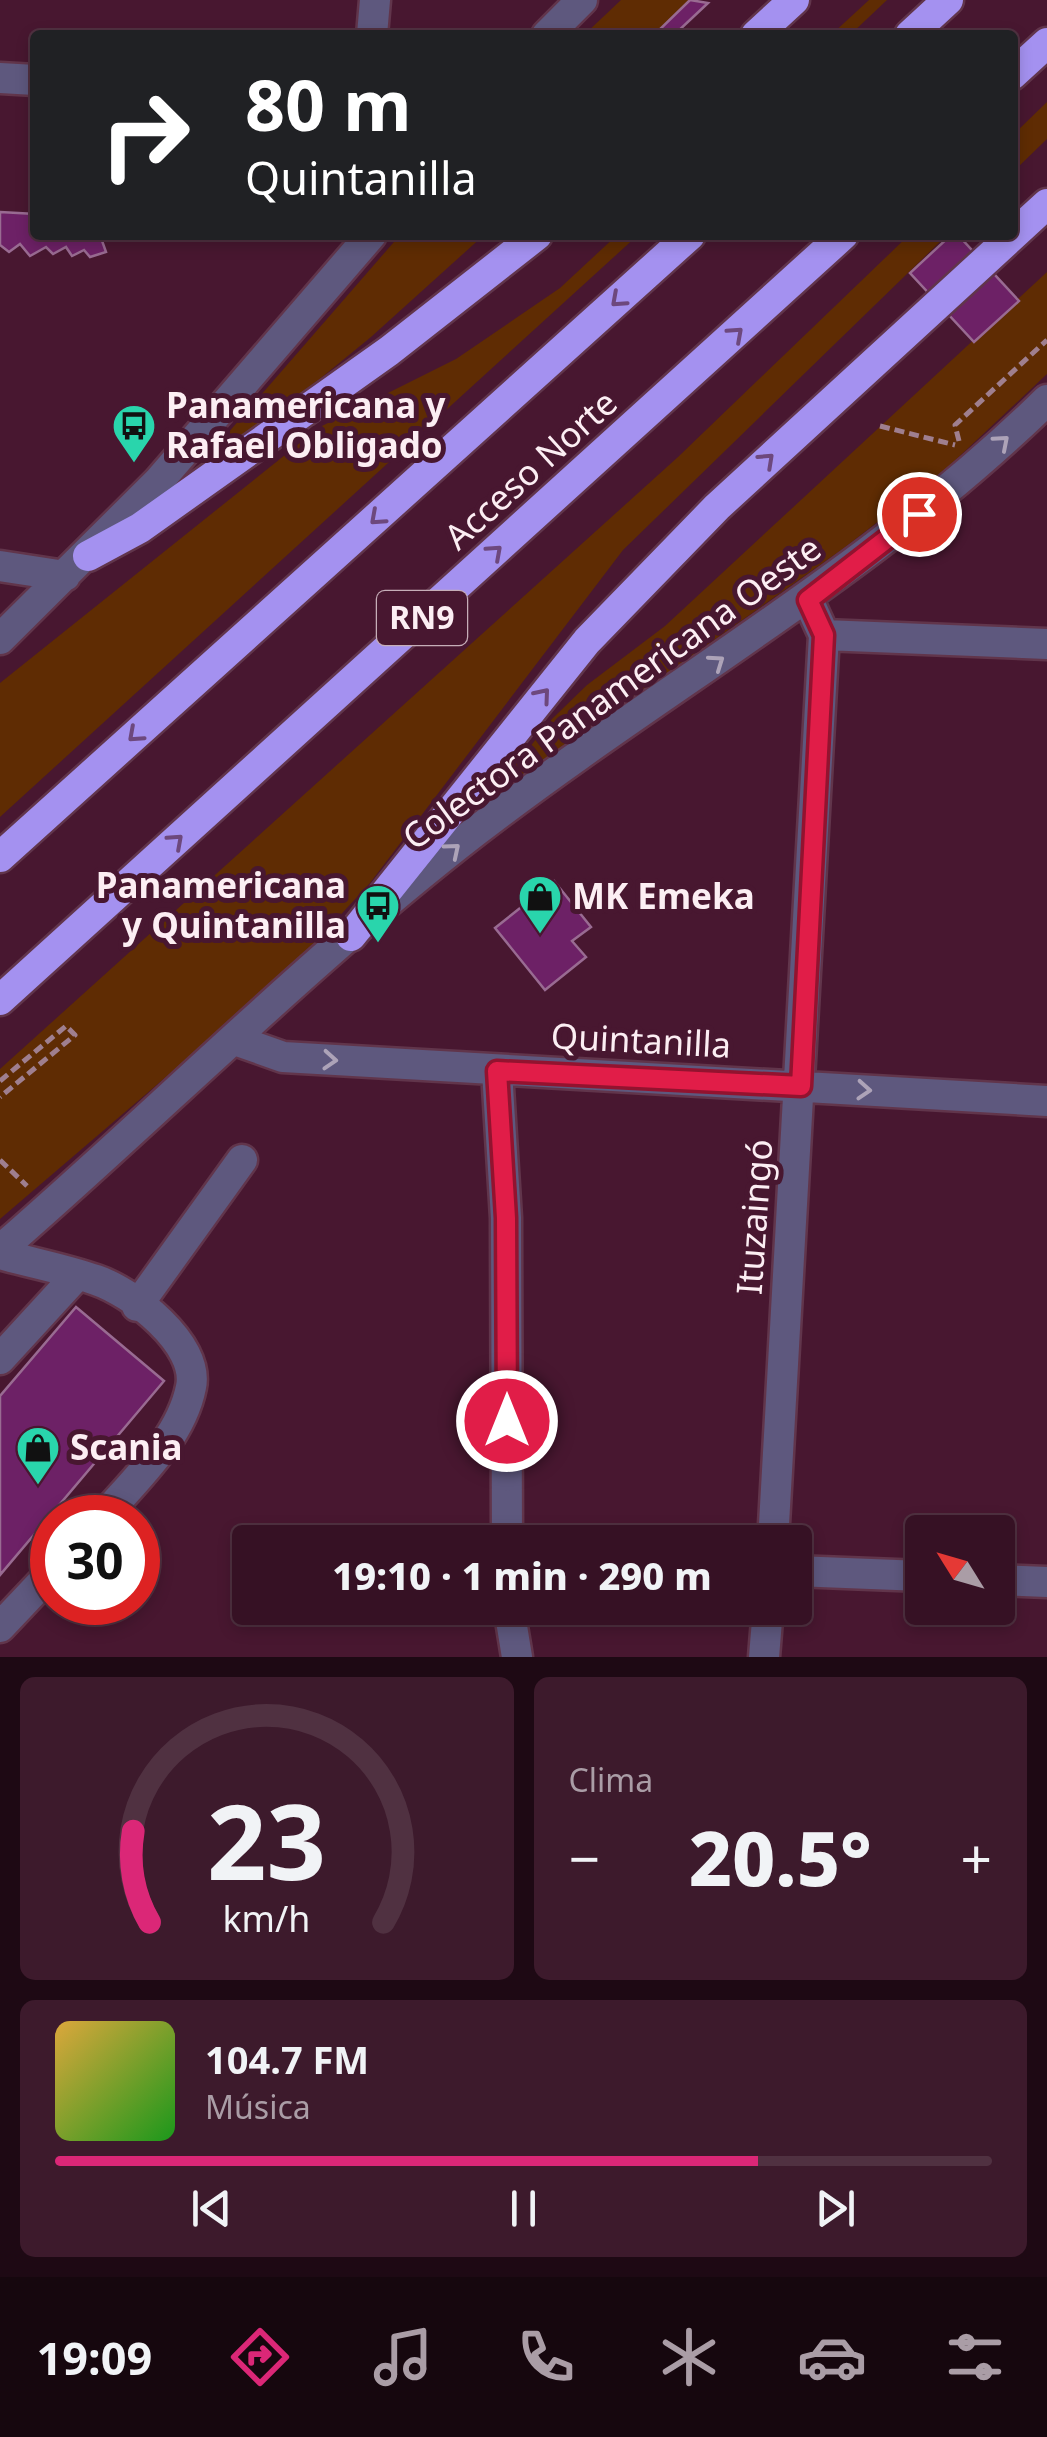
<!DOCTYPE html>
<html lang="es">
<head>
<meta charset="utf-8">
<style>
  :root { --surface:#361124; --page:#3d1a2c; --text:#f1f3f6; --muted:#aa9da6; --line:#503141; --accent:#db2777 }
  body { margin:0; font-family:"Noto Sans",sans-serif; background:var(--page); color:var(--text); height:100vh; display:flex; flex-direction:column; font-size:38px; white-space:nowrap }
  * { box-sizing:border-box; margin:0 }
  p { font-size:32px; color:var(--muted) }
  .icon { flex:none; width:55px; height:55px; fill:none; stroke:currentColor; stroke-width:2; stroke-linecap:round; stroke-linejoin:round }
  .map { position:relative; height:1657px; overflow:hidden }
  .details { display:flex; flex-direction:column; gap:20px; padding:20px; background:#1e0914; flex:1 }
  .details>* { flex:none }
  .banner { position:absolute; left:30px; top:30px; width:988px; height:210px; border-radius:10px; box-shadow:0 5px 15px #0003,0 0 0 2px var(--line); background:#202124; color:#fff; overflow:hidden }
  .needle { width:65px; rotate:307deg }
  .tools { position:absolute; left:905px; top:1515px; display:grid; gap:20px }
  .tools a { display:grid; place-items:center; width:110px; height:110px; border-radius:10px; background:var(--surface); box-shadow:0 5px 15px #0003,0 0 0 2px var(--line); font-size:50px }
  .speed { position:absolute; left:30px; top:1495px; display:flex; gap:20px; font-size:50px; font-weight:700; text-align:center }
  .speed>* { display:grid; place-content:center; width:130px; height:130px; border-radius:50%; background:var(--surface); box-shadow:0 5px 15px #0003,0 0 0 2px var(--line); line-height:1 }
  .speed .limit { border:15px solid #d22; background:#fff; color:#111 }
  .pin { position:absolute; display:grid; place-items:center; width:85px; height:85px; color:#fff; margin:-42px; border:5px solid #fff; border-radius:50%; box-shadow:0 2px 10px #0007 }
  .me { position:absolute; width:110px; margin:-55px; rotate:0deg; stroke-linejoin:round; filter:drop-shadow(0 0 8px #0008) }
  .turn { display:flex; align-items:center; gap:35px; height:210px; padding:0 50px; font-size:45px }
  .turn .icon { width:130px; height:130px; stroke-width:2.5 }
  .turn b { display:block; font-size:70px; line-height:85px }
  .big { font-size:75px; font-weight:800; line-height:1.1 }
  .details .widget { flex:1; display:flex; flex-direction:column; justify-content:center; gap:15px; min-width:0; padding:0 35px; border-radius:15px; background:var(--page) }
  .details .dial { align-items:center; gap:0 }
  .dial svg { height:260px; overflow:visible; fill:none; stroke:var(--line); stroke-width:7; stroke-linecap:round; text-anchor:middle }
  .dial text { fill:var(--text); stroke:none }
  .song { display:flex; align-items:center; gap:30px }
  .cover { width:120px; height:120px; border-radius:15px; background:linear-gradient(135deg,hsl(40 70% 55%),hsl(120 70% 35%)) }
  .played { height:10px; border-radius:5px; background:linear-gradient(90deg,var(--accent) 75%,var(--line) 75%) }
  .keys { display:flex; justify-content:space-around; direction:ltr }
  .heat { display:flex; justify-content:space-between; align-items:center; font-size:55px; direction:ltr }
  .details .tiles { flex:1; display:grid; gap:20px; grid-template-columns:1fr 1fr }
  .widget:last-child { grid-column:span 2 }
  .trip { position:absolute; left:232px; top:1525px; width:580px; height:100px; border-radius:10px; background:var(--surface); box-shadow:0 5px 15px #0003,0 0 0 2px var(--line); font-weight:800; line-height:100px; text-align:center }
  .tabs { display:flex; height:160px; justify-content:space-around; align-items:center; background:#16070e; color:var(--muted) }
  .tabs .icon { width:70px; height:70px }
  .tabs .current { color:var(--accent) }
  .tabs b { font-size:45px; color:var(--text) }
  .map>svg:first-child { display:block }
  .green { fill:#5f2c03 }
  .building { fill:#6d2166; stroke:#996b92; stroke-width:2.5 }
  .lines { fill:none; stroke-linecap:round; stroke-linejoin:round }
  .minor-casing { stroke:#61354b; stroke-width:35 }
  .highway-casing { stroke:#61354b; stroke-width:35 }
  .path { stroke:#9f7f8f; stroke-width:5; stroke-dasharray:10 5; stroke-linecap:butt }
  .minor { stroke:#5e587e; stroke-width:30 }
  .highway { stroke:#a491f0; stroke-width:30 }
  .oneway { stroke:#6d487d }
  .oneway2 { stroke:#ada3b8 }
  .route-casing { stroke:#92132f; stroke-width:25 }
  .route { stroke:#e11d48; stroke-width:18 }
  .labels { text-anchor:middle; stroke-width:10; stroke-linejoin:round; paint-order:stroke }
  .shield { fill:#481730; stroke:#c6aeb8; stroke-width:2.5 }
  .shield-label { font-size:32px; font-weight:bold; fill:#fceef3 }
  .poi-label { font-size:35px; font-weight:bold; fill:#fceef3; stroke:#481730; text-anchor:start }
  .street-label { font-size:35px; fill:#fceef3; stroke:#481730 }
</style>
</head>
<body>
<div class="map">
<svg width="1047" height="1657" viewBox="0 0 1047 1657">
  <rect width="100%" height="100%" fill="#481730"/>
  <path class="green" d="M621 0H692L653 35H584Z
    M869 0H887L850 35H831Z
    M1047 102V139L1013 172V135Z
    M400 235H484L371 337 216 464 188 479Z
    M617 235H638L0 817V683L320 427 456 359 560 288Z
    M909 235H947L623 550 370 883 284 976 0 1219V1069L678 457Z
    M1047 272V374L947 468 844 548 512 783 506 777 552 719 587 685 665 626Z"/>
  <path class="building" d="M690 0 708 3 674 35H654Z
    M0 212 35 214V235H100L106 252 90 257 84 250 72 256 66 247 53 254 46 247 30 256 20 244 9 252 0 245Z
    M951 235H958L1019 301 974 342 910 273Z
    M554 881 591 927 572 941 586 957 545 990 495 928Z
    M76 1307 164 1381 0 1575V1396Z"/>
  <g class="lines">
    <defs>
      <path id="minor" d="M372 35 375 0
        M547 35 582 0
        M0 78 35 80
        M0 566 65 576
        M824 635 1047 644
        M0 639 158 482 371 235
        M235 1040 283 1057 1047 1101
        M497 1071 506 1218 507 1542
        M0 1250C159 1112 309 960 476 831 665 685 875 569 1047 400
        M0 1254C32 1263 65 1269 96 1280 132 1292 200 1344 191 1387 181 1438 135 1480 102 1518
        M137 1306 242 1160
        M0 1359 77 1275
        M773 1542 824 635 808 600
        M795 1571 922 1576
        M998 1580 1047 1582
        M509 1608 517 1657
        M0 1627 52 1572
        M764 1657 768 1608"/>
      <path id="highway" d="M756 35 794 0
        M910 35 948 0
        M1012 75 1047 43
        M88 556 140 528 389 351 537 235
        M0 857 690 235
        M351 936 587 641 717 507 1047 204
        M0 1000 843 235"/>
    </defs>
    <use href="#minor" class="minor-casing"/>
    <use href="#highway" class="highway-casing"/>
    <path class="path" d="M880 426 955 445
      M959 441 955 425 1047 340
      M0 1081 66 1026 75 1035 0 1097
      M0 1160 27 1186"/>
    <use href="#minor" class="minor"/>
    <use href="#highway" class="highway"/>
  </g>
  <defs><path id="oneway-chevron" d="M-2-3.5L2.5 0L-2 3.5" fill="none" stroke-width="1.6" stroke-linecap="round" stroke-linejoin="round" transform="scale(2.5)"/></defs>
  <g class="oneway">
    <use href="#oneway-chevron" transform="translate(618 300) rotate(138)"/>
    <use href="#oneway-chevron" transform="translate(736 334) rotate(-42)"/>
    <use href="#oneway-chevron" transform="translate(767 460) rotate(-43)"/>
    <use href="#oneway-chevron" transform="translate(377 518) rotate(138)"/>
    <use href="#oneway-chevron" transform="translate(495 552) rotate(-42)"/>
    <use href="#oneway-chevron" transform="translate(543 695) rotate(-50)"/>
    <use href="#oneway-chevron" transform="translate(135 735) rotate(138)"/>
    <use href="#oneway-chevron" transform="translate(176 841) rotate(-42)"/>
  </g>
  <g class="oneway2">
    <use href="#oneway-chevron" transform="translate(1002 442) rotate(-41)"/>
    <use href="#oneway-chevron" transform="translate(717 662) rotate(-35)"/>
    <use href="#oneway-chevron" transform="translate(453 850) rotate(-40)"/>
    <use href="#oneway-chevron" transform="translate(330 1060) rotate(4)"/>
    <use href="#oneway-chevron" transform="translate(864 1090) rotate(4)"/>
  </g>
  <g class="lines">
    <defs>
      <path id="route" d="M507 1421 506 1218 497 1071 801 1086 824 635 808 600 919 514"/>
    </defs>
    <use href="#route" class="route-casing"/>
    <use href="#route" class="route"/>
  </g>
  <defs>
    <symbol id="bus-pin" viewBox="-11 -11 22 30"><path d="M0 17L-7.5 6A9.5 9.5 0 1 1 7.5 6Z" fill="#29d5ac" stroke="#481730"/><path d="M-5-6H5V4H4V6H2V4H-2V6H-4V4H-5ZM-3.5-4V0h7V-4ZM-3.5 1.2v1.5H-2V1.2ZM2 1.2v1.5H3.5V1.2Z" fill="#111"/></symbol>
    <symbol id="shop-pin" viewBox="-11 -11 22 30"><path d="M0 17L-7.5 6A9.5 9.5 0 1 1 7.5 6Z" fill="#29d5ac" stroke="#481730"/><path d="M-5-2.5h2.3a2.7 3.5 0 0 1 5.4 0H5L5.5 6h-11ZM-1.5-2.5h3a1.5 2.3 0 0 0-3 0Z" fill="#111"/></symbol>
  </defs>
  <g fill-rule="evenodd">
    <use href="#bus-pin" x="109" y="401" width="50" height="68"/>
    <use href="#shop-pin" x="515" y="872" width="50" height="68"/>
    <use href="#bus-pin" x="353" y="881" width="50" height="68"/>
    <use href="#shop-pin" x="13" y="1423" width="50" height="68"/>
  </g>
  <g class="labels">
    <rect class="shield" x="377" y="591" width="90" height="54" rx="8"/>
    <g class="shield-label">
      <text x="422" y="629">RN9</text>
    </g>
    <g class="poi-label">
      <text x="166" y="418">Panamericana y<tspan x="166" dy="40">Rafael Obligado</tspan></text>
      <text x="346" y="898" text-anchor="end">Panamericana<tspan x="346" dy="40">y Quintanilla</tspan></text>
      <text x="572" y="909">MK Emeka</text>
      <text x="70" y="1460">Scania</text>
    </g>
    <g class="street-label">
      <text transform="translate(531 470) rotate(-42)" y="12">Acceso Norte</text>
      <text transform="translate(612 693) rotate(-36)" y="12">Colectora Panamericana Oeste</text>
      <text transform="translate(641 1041) rotate(3)" y="12">Quintanilla</text>
      <text transform="translate(755 1217) rotate(-86)" y="12">Ituzaingó</text>
    </g>
  </g>
</svg>
<div class="tools">
<a><svg class="needle" viewBox="-14 -14 28 28"><path d="M0-13l5 13h-10z" fill="#e53935"/><path d="M0 13l5-13h-10z" fill="#aa9da6"/></svg></a>
</div>
<div class="speed"><div class="limit">30</div></div>
<div class="pin" style="left:919px;top:514px;background:#d93025"><svg class="icon" aria-label="arrive" viewBox="0 0 24 24"><path d="M6 21V4h12l-3 4 3 4H6"/></svg></div>
<svg class="me" style="left:507px;top:1421px" viewBox="-20 -20 40 40"><circle r="17" fill="#e11d48" stroke="#fff" stroke-width="3"/><path d="M0-11L8 9 0 5-8 9z" fill="#fff"/></svg>
<div class="trip">19:10 · 1 min · 290 m</div>
<div class="banner">
<div class="turn"><svg class="icon" aria-label="right" viewBox="0 0 24 24"><path d="M7 20v-9h11M14 6l5 5-5 5"/></svg><div><b>80 m</b>Quintanilla</div></div>
</div>
</div>
<section class="details">
<div class="tiles">
<div class="widget dial"><svg viewBox="0 0 100 80">
<path d="M14 69A42 42 0 1 1 86 69"/>
<path d="M14 69A42 42 0 0 1 9 41" stroke="#db2777"/>
<text x="50" y="56" font-size="32" font-weight="700">23</text>
<text x="50" y="72" font-size="11">km/h</text>
</svg></div>
<div class="widget"><p>Clima</p>
<div class="heat"><a>−</a><b class="big">20.5°</b><a>+</a></div>
</div>
<div class="widget">
<div class="song"><i class="cover"></i><div><b>104.7 FM</b><p>Música</p></div></div>
<div class="played"></div>
<div class="keys"><svg class="icon" aria-label="previous" viewBox="0 0 24 24"><path d="M18 5L8 12l10 7zM5 5v14"/></svg><svg class="icon" aria-label="pause" viewBox="0 0 24 24"><path d="M8 5v14M16 5v14"/></svg><svg class="icon" aria-label="next" viewBox="0 0 24 24"><path d="M6 5l10 7-10 7zM19 5v14"/></svg></div>
</div>
</div>
</section>
<nav class="tabs">
<b>19:09</b>
<svg class="icon current" aria-label="directions" viewBox="0 0 24 24"><path d="M12 3l9 9-9 9-9-9zM9 14v-3h6M13 9l2 2-2 2"/></svg>
<svg class="icon" aria-label="music" viewBox="0 0 24 24"><path d="M9 18V5l10-2v13"/><circle cx="6" cy="18" r="3"/><circle cx="16" cy="16" r="3"/></svg>
<svg class="icon" aria-label="phone" viewBox="0 0 24 24"><path d="M5 4h4l2 5-3 2q2 4 5 5l2-3 5 2v4C11 20 4 13 5 4z"/></svg>
<svg class="icon" aria-label="climate" viewBox="0 0 24 24"><path d="M12 3v18M4 7l16 10M4 17L20 7"/></svg>
<svg class="icon" aria-label="car" viewBox="0 0 24 24"><path d="M5 17H2v-5l4-1 3-4h7l3 4 3 1v5h-3M9 17h6M6 11h13"/><circle cx="7" cy="17" r="2"/><circle cx="17" cy="17" r="2"/></svg>
<svg class="icon" aria-label="filters" viewBox="0 0 24 24"><path d="M4 7h16M4 17h16"/><circle cx="9" cy="7" r="2"/><circle cx="15" cy="17" r="2"/></svg>
</nav>
</body>
</html>
